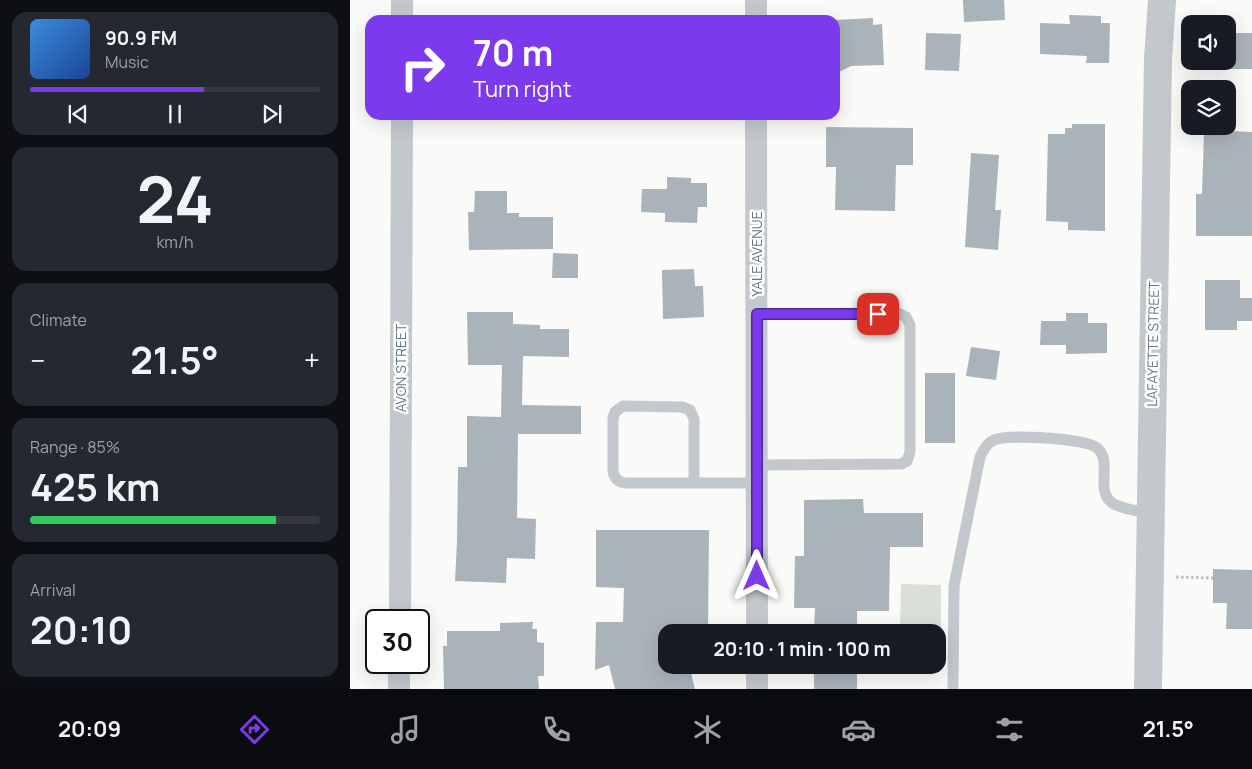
<!DOCTYPE html>
<html lang="en">
<head>
<meta charset="utf-8">
<style>
  :root { --surface:#171b24; --page:#242831; --text:#f1f3f6; --muted:#9ea1a6; --line:#363941; --accent:#7c3aed }
  body { margin:0; font-family:Manrope,sans-serif; background:var(--page); color:var(--text); height:100vh; display:flex; flex-direction:column; font-size:19px; white-space:nowrap }
  * { box-sizing:border-box; margin:0 }
  p { font-size:16px; color:var(--muted) }
  .icon { flex:none; width:28px; height:28px; fill:none; stroke:currentColor; stroke-width:2; stroke-linecap:round; stroke-linejoin:round }
  .map { position:relative; flex:1; overflow:hidden }
  .panel { display:flex; flex-direction:column; gap:12px; padding:12px; background:#0d0f14; width:350px }
  .panel>* { flex:none }
  .hud { position:absolute; left:15px; top:15px; width:475px; height:105px; border-radius:15px; box-shadow:0 5px 20px #0002; background:#7c3aed; color:#fff; overflow:hidden }
  .fabs { position:absolute; left:831px; top:15px; display:grid; gap:10px }
  .fabs a { display:grid; place-items:center; width:55px; height:55px; border-radius:10px; background:var(--surface); box-shadow:0 5px 20px #0002; font-size:25px }
  .speed { position:absolute; left:15px; top:609px; display:flex; gap:10px; font-size:25px; font-weight:700; text-align:center }
  .speed>* { display:grid; place-content:center; width:65px; height:65px; border-radius:50%; background:var(--surface); box-shadow:0 5px 20px #0002; line-height:1 }
  .speed .limit { border:2px solid #111; border-radius:8px; background:#fff; color:#111 }
  .pin { position:absolute; display:grid; place-items:center; width:42px; height:42px; color:#fff; margin:-21px; border-radius:10px; box-shadow:0 2px 8px #0006 }
  .me { position:absolute; width:55px; margin:-28px; rotate:0deg; stroke-linejoin:round; filter:drop-shadow(0 0 4px #0008) }
  .turn { display:flex; align-items:center; gap:18px; height:105px; padding:0 25px; font-size:22px }
  .turn .icon { width:65px; height:65px; stroke-width:2.5 }
  .turn b { display:block; font-size:35px; line-height:42px }
  .big { font-size:38px; font-weight:700; line-height:1.1 }
  .panel .card { flex:1; display:flex; flex-direction:column; justify-content:center; gap:8px; min-width:0; padding:0 18px; border-radius:15px; background:var(--page) }
  .panel .dial { align-items:center; gap:0 }
  .dial b { font-size:65px; line-height:1 }
  .song { display:flex; align-items:center; gap:15px }
  .cover { width:60px; height:60px; border-radius:8px; background:linear-gradient(135deg,hsl(210 70% 55%),hsl(220 70% 35%)) }
  .played { height:5px; border-radius:2px; background:linear-gradient(90deg,var(--accent) 60%,var(--line) 60%) }
  .keys { display:flex; justify-content:space-around; direction:ltr }
  .heat { display:flex; justify-content:space-between; align-items:center; font-size:28px; direction:ltr }
  .charge { height:8px; border-radius:4px; background:linear-gradient(90deg,#34c759 85%,var(--line) 0) }
  .trip { position:absolute; left:308px; top:624px; width:288px; height:50px; border-radius:15px; background:var(--surface); box-shadow:0 5px 20px #0002; font-weight:700; line-height:50px; text-align:center }
  .tabs { display:flex; height:80px; justify-content:space-around; align-items:center; background:#090b0e; color:var(--muted) }
  .tabs .icon { width:35px; height:35px }
  .tabs .on { color:var(--accent) }
  .tabs b { font-size:22px; color:var(--text) }
  main { display:flex; flex:1; min-height:0 }
  .map>svg:first-child { display:block }
  .green { fill:#dadfd7 }
  .building { fill:#aab3b9 }
  .lines { fill:none; stroke-linecap:round; stroke-linejoin:round }
  .path { stroke:#bbbfc2; stroke-width:3; stroke-dasharray:2.5 2.5; stroke-linecap:butt }
  .service { stroke:#c3c8cc; stroke-width:11 }
  .minor { stroke:#c3c8cc; stroke-width:22 }
  .tertiary { stroke:#c3c8cc; stroke-width:28 }
  .route-casing { stroke:#51269a; stroke-width:12 }
  .route { stroke:#7c3aed; stroke-width:9 }
  .labels { text-anchor:middle; stroke-width:5; stroke-linejoin:round; paint-order:stroke }
  .street-label { font-size:14px; fill:#657683; stroke:#fff }
</style>
</head>
<body>
<main>
<section class="panel">
<div class="card">
<div class="song"><i class="cover"></i><div><b>90.9 FM</b><p>Music</p></div></div>
<div class="played"></div>
<div class="keys"><svg class="icon" aria-label="previous" viewBox="0 0 24 24"><path d="M18 5L8 12l10 7zM5 5v14"/></svg><svg class="icon" aria-label="pause" viewBox="0 0 24 24"><path d="M8 5v14M16 5v14"/></svg><svg class="icon" aria-label="next" viewBox="0 0 24 24"><path d="M6 5l10 7-10 7zM19 5v14"/></svg></div>
</div>
<div class="card dial"><b>24</b><p>km/h</p></div>
<div class="card"><p>Climate</p>
<div class="heat"><a>−</a><b class="big">21.5°</b><a>+</a></div>
</div>
<div class="card"><p>Range · 85%</p><b class="big">425 km</b><div class="charge"></div></div>
<div class="card"><p>Arrival</p><b class="big">20:10</b></div>
</section>
<div class="map">
<svg width="902" height="689" viewBox="0 0 902 689">
  <rect width="100%" height="100%" fill="#fafaf8"/>
  <path class="green" d="M551 584 591 585V652L586 657V632H550Z"/>
  <path class="building" d="M613 0H654L655 20 614 22Z
    M719 15 751 16V23H760L759 63H736L737 56 690 54V23L720 24Z
    M523 18V25L532 24 534 65 501 66 485 74V20Z
    M576 33 611 34 609 71 575 70Z
    M878 33H902V69H878Z
    M722 124H755V231L718 230V222L696 221 698 134H715V128H722Z
    M476 127 563 128V165H546L545 211 485 210 486 167H476Z
    M880 131 902 132V236H846V194H852L854 132H880Z
    M621 153 649 155 645 210H651L648 250 615 247Z
    M317 177 341 178V183H357V207H348L347 223 315 222V213L291 212 292 189H317Z
    M125 191H157V213H169V217H203V249L119 250 118 212H124Z
    M203 253 228 254V278H202Z
    M344 269 345 286H353L354 317 313 319 312 270Z
    M855 280H890V298H902V321H887V330H855Z
    M117 312H163V324L190 325V329H219V357L173 356 172 405 231 406V434H168L167 518 186 519 185 559 157 558 156 583 105 581 107 541 108 467H117V416L151 417 152 365H118Z
    M716 313H738V323H757V353L716 354V345H690L691 321H716Z
    M621 347 650 351 646 380 616 376Z
    M575 373H605V443H575Z
    M513 499 514 513H573V547H540L539 611H507V632H464L465 608H444L445 556H454V500Z
    M246 530H359L358 632H316V665H339L345 689H265L259 665 245 670 246 622H273L274 588 246 587Z
    M863 569 902 570V629H876L877 603H863Z
    M183 622 182 629H187V642L194 643V676H188L189 689H94L93 646H97V631H150V623Z
    M464 665H507V689H464Z"/>
  <g class="lines">
    <path class="path" d="M826 577 863 578"/>
    <path class="service" d="M407 314 548 313 556 317 560 325V452L557 461 551 464 407 465
      M344 483V419L340 410 332 407 273 406 265 412 263 418V471C264 478 268 482 275 483H407
      M603 689 604 586 630 457C633 450 637 443 644 440 658 434 735 438 747 448 764 462 743 492 764 504 775 510 789 511 801 513"/>
    <path class="minor" d="M406 0V20
      M52 20V0
      M406 115 407 632
      M50 620 52 115
      M407 665V689
      M49 689V662"/>
    <path class="tertiary" d="M798 689 808 59 812 0"/>
  </g>
  <g class="lines">
    <defs>
      <path id="route" d="M407 576V314H528"/>
    </defs>
    <use href="#route" class="route-casing"/>
    <use href="#route" class="route"/>
  </g>
  <g class="labels">
    <g class="street-label">
      <text transform="translate(407 254) rotate(-90)" y="5">YALE AVENUE</text>
      <text transform="translate(803 344) rotate(-89)" y="5">LAFAYETTE STREET</text>
      <text transform="translate(51 368) rotate(-90)" y="5">AVON STREET</text>
    </g>
  </g>
</svg>
<div class="fabs">
<a><svg class="icon" aria-label="sound" viewBox="0 0 24 24"><path d="M4 9h4l5-4v14l-5-4H4zM17 9q2 3 0 6"/></svg></a>
<a><svg class="icon" aria-label="layers" viewBox="0 0 24 24"><path d="M12 4l9 5-9 5-9-5zM3 14l9 5 9-5"/></svg></a>
</div>
<div class="speed"><div class="limit">30</div></div>
<div class="pin" style="left:528px;top:314px;background:#d93025"><svg class="icon" aria-label="arrive" viewBox="0 0 24 24"><path d="M6 21V4h12l-3 4 3 4H6"/></svg></div>
<svg class="me" style="left:407px;top:576px" viewBox="-20 -20 40 40"><path d="M0-17L14 15 0 8-14 15z" fill="#7c3aed" stroke="#fff" stroke-width="4"/></svg>
<div class="trip">20:10 · 1 min · 100 m</div>
<div class="hud">
<div class="turn"><svg class="icon" aria-label="right" viewBox="0 0 24 24"><path d="M7 20v-9h11M14 6l5 5-5 5"/></svg><div><b>70 m</b>Turn right</div></div>
</div>
</div>
</main>
<nav class="tabs">
<b>20:09</b>
<svg class="icon on" aria-label="directions" viewBox="0 0 24 24"><path d="M12 3l9 9-9 9-9-9zM9 14v-3h6M13 9l2 2-2 2"/></svg>
<svg class="icon" aria-label="music" viewBox="0 0 24 24"><path d="M9 18V5l10-2v13"/><circle cx="6" cy="18" r="3"/><circle cx="16" cy="16" r="3"/></svg>
<svg class="icon" aria-label="phone" viewBox="0 0 24 24"><path d="M5 4h4l2 5-3 2q2 4 5 5l2-3 5 2v4C11 20 4 13 5 4z"/></svg>
<svg class="icon" aria-label="climate" viewBox="0 0 24 24"><path d="M12 3v18M4 7l16 10M4 17L20 7"/></svg>
<svg class="icon" aria-label="car" viewBox="0 0 24 24"><path d="M5 17H2v-5l4-1 3-4h7l3 4 3 1v5h-3M9 17h6M6 11h13"/><circle cx="7" cy="17" r="2"/><circle cx="17" cy="17" r="2"/></svg>
<svg class="icon" aria-label="filters" viewBox="0 0 24 24"><path d="M4 7h16M4 17h16"/><circle cx="9" cy="7" r="2"/><circle cx="15" cy="17" r="2"/></svg>
<b>21.5°</b>
</nav>
</body>
</html>
